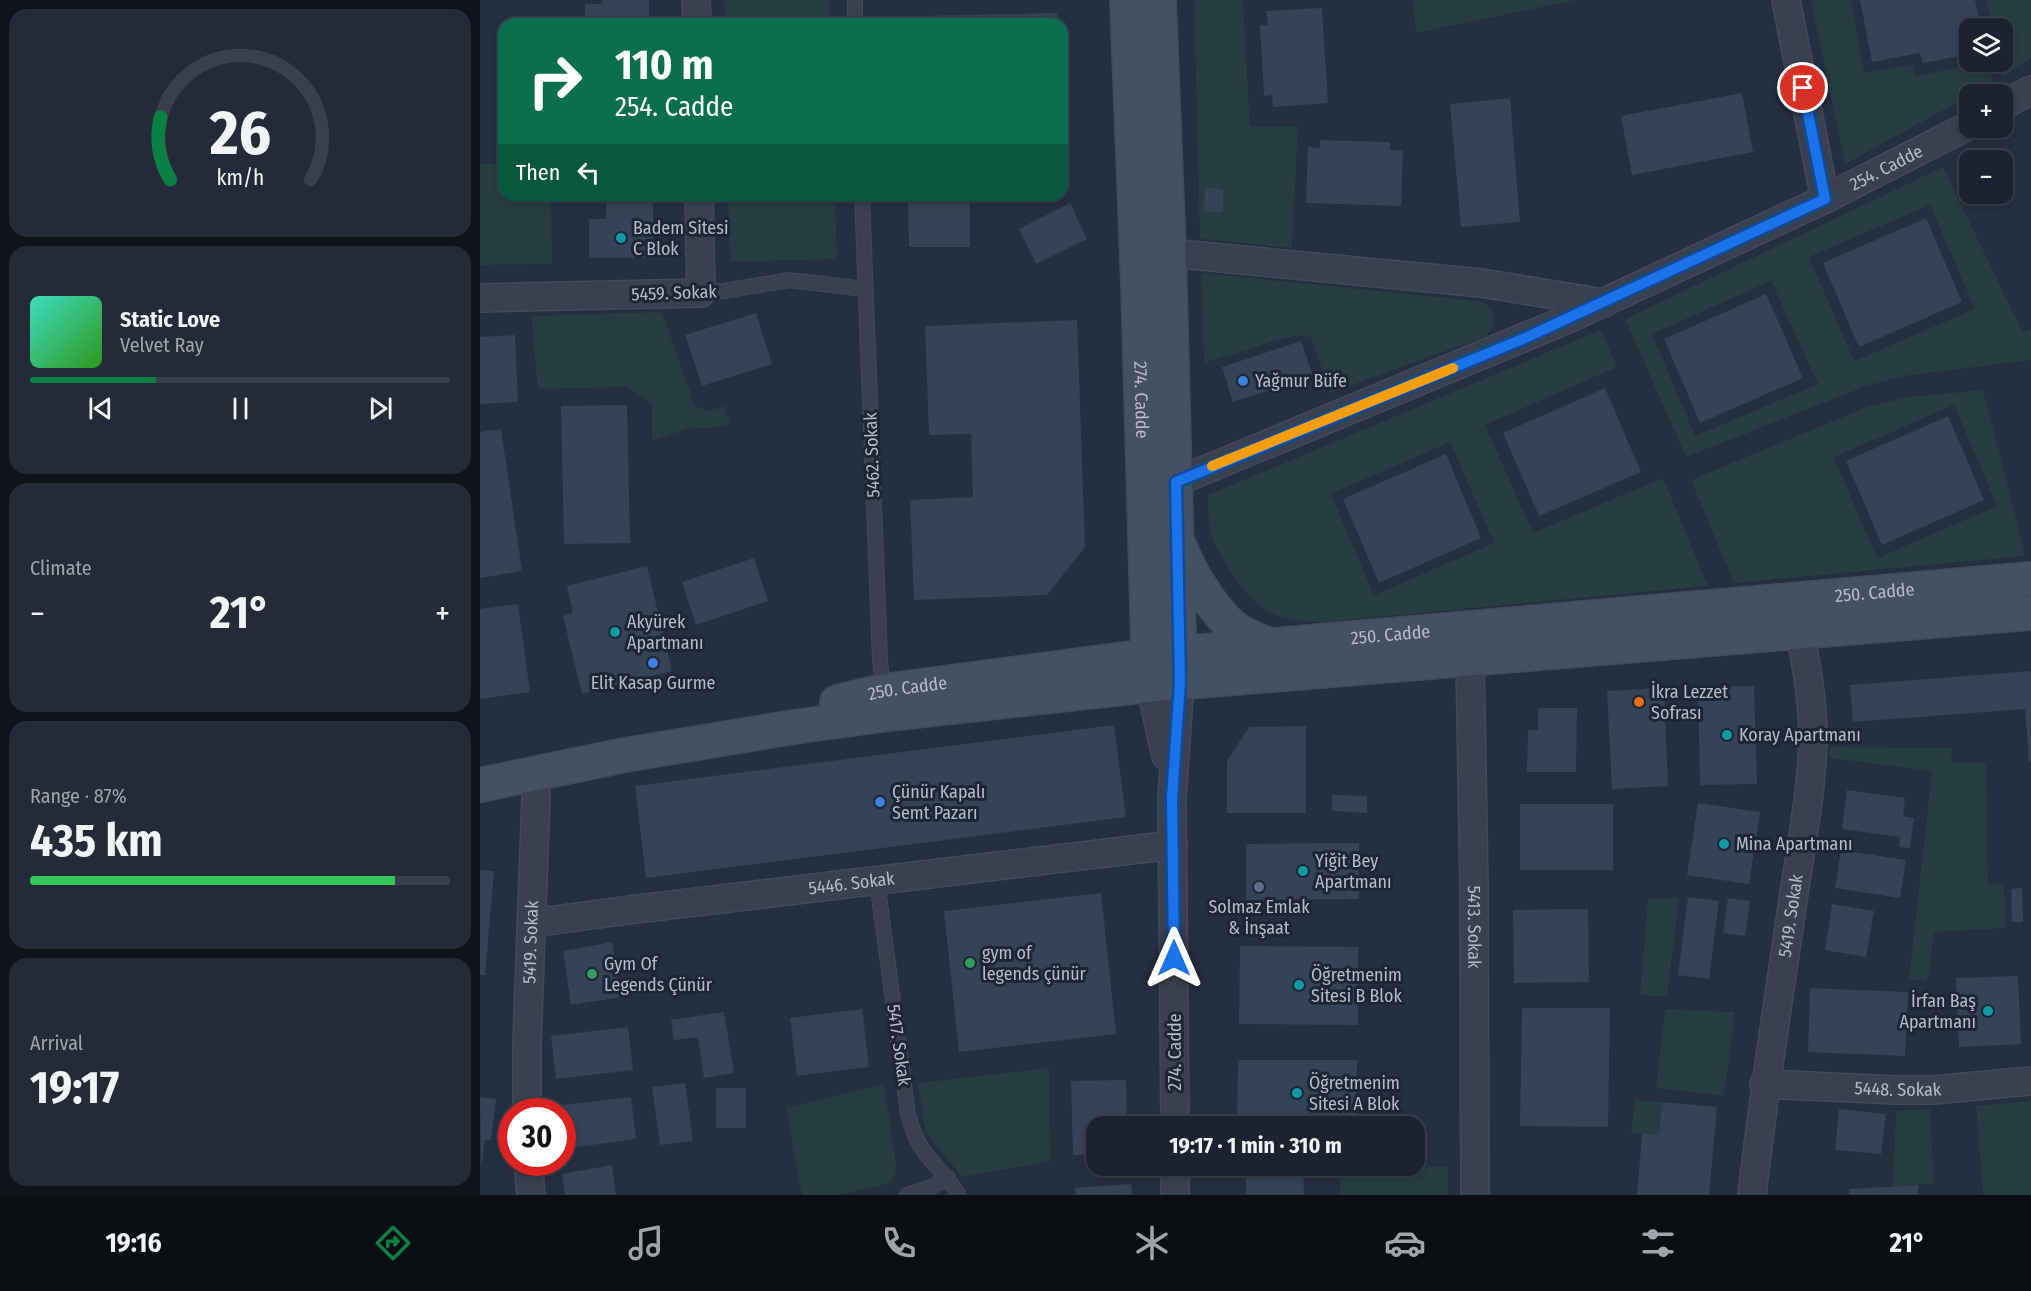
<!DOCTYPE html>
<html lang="en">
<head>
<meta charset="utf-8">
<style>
  :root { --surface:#1b2330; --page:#242b38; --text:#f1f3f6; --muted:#a0a4ab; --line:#39404c; --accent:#0b8043 }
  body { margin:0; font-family:"Fira Sans Condensed",sans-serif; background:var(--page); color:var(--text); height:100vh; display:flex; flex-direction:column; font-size:22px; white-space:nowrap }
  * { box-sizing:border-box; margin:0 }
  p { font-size:20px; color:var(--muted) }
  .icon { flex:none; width:33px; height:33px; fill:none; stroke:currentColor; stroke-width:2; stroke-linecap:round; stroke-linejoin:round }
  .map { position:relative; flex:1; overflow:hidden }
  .drawer { display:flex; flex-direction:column; gap:9px; padding:9px; background:#0f131a; width:480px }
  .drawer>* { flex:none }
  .guide { position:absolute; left:18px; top:18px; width:570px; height:183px; border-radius:18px; box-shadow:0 3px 9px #0003,0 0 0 2px var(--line); background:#0b6e4f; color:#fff; overflow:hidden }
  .fabs { position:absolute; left:1479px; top:18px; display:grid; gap:12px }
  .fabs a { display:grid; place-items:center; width:54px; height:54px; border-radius:12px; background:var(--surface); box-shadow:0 3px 9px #0003,0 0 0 2px var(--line); font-size:30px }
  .speed { position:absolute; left:18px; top:1098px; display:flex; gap:12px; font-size:30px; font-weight:700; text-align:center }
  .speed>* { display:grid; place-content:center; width:78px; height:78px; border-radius:50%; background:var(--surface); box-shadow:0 3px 9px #0003,0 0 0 2px var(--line); line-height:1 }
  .speed .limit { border:9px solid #d22; background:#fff; color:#111 }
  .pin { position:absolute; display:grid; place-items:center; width:51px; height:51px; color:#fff; margin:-26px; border:3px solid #fff; border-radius:50%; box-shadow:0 2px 6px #0007 }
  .me { position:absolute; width:66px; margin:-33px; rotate:0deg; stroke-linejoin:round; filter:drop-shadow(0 0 4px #0008) }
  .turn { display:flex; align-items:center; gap:21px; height:126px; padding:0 18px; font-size:27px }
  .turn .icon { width:78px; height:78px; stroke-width:2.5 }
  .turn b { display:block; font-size:42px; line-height:51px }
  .then { display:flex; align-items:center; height:57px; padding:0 18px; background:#0003; gap:12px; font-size:22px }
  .big { font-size:45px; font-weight:700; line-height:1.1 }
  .drawer .widget { flex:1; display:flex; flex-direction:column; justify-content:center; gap:9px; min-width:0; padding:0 21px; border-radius:18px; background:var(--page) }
  .drawer .dial { align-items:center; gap:0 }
  .dial svg { height:156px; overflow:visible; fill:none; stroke:var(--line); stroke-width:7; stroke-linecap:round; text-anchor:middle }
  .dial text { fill:var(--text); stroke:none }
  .song { display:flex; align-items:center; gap:18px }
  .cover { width:72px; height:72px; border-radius:9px; background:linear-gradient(135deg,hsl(170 70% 55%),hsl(110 70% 35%)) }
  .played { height:6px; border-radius:3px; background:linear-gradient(90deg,var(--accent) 30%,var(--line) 30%) }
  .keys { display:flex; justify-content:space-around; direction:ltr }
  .heat { display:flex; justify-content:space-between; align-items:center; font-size:33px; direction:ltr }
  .charge { height:9px; border-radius:4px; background:linear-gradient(90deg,#34c759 87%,var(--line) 0) }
  .trip { position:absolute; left:606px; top:1116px; width:339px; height:60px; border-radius:18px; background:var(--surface); box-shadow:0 3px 9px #0003,0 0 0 2px var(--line); font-weight:700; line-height:60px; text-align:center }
  .tab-bar { display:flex; height:96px; justify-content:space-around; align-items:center; background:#0b0e13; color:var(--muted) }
  .tab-bar .icon { width:42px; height:42px }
  .tab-bar .selected { color:var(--accent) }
  .tab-bar b { font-size:27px; color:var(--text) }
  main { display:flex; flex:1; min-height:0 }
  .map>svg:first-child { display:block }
  .green { fill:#263d41; fill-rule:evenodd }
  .building { fill:#354356 }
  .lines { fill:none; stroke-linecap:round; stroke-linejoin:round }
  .lane-casing { stroke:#414a59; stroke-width:16 }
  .street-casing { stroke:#414a59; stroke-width:30 }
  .secondary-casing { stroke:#414a59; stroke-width:36 }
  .lane { stroke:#384150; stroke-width:14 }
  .street { stroke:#384150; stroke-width:27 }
  .secondary { stroke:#465063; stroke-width:33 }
  .route-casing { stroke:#114b97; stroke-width:15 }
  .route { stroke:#1a73e8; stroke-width:10 }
  .slow { stroke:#f59e0b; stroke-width:10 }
  .culture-dot { fill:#0f9aa8; stroke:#1d2635; stroke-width:2 }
  .shop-dot { fill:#3f7fe0; stroke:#1d2635; stroke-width:2 }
  .food-dot { fill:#e8710a; stroke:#1d2635; stroke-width:2 }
  .service-dot { fill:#5c6f8a; stroke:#1d2635; stroke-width:2 }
  .leisure-dot { fill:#2e9e5b; stroke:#1d2635; stroke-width:2 }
  .labels { text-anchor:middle; stroke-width:6; stroke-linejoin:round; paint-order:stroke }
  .street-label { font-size:18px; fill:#b4bcca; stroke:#1d2635 }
  .poi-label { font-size:18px; fill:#b4bcca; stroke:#1d2635; text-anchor:start }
</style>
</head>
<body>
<main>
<section class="drawer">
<div class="widget dial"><svg viewBox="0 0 100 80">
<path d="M14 69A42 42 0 1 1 86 69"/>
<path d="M14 69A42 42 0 0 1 9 37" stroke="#0b8043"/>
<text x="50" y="56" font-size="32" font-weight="700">26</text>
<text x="50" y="72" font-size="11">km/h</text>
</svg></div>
<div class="widget">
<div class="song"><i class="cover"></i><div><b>Static Love</b><p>Velvet Ray</p></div></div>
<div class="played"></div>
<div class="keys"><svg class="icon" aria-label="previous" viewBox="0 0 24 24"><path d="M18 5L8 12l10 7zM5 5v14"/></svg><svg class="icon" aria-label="pause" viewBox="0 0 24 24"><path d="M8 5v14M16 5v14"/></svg><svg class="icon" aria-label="next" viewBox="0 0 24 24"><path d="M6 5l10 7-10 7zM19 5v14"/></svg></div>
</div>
<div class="widget"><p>Climate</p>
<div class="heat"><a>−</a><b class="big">21°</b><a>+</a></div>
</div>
<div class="widget"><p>Range · 87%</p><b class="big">435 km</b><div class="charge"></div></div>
<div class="widget"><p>Arrival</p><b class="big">19:17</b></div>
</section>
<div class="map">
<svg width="1551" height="1195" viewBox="0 0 1551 1195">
  <rect width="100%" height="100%" fill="#242f40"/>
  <path class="green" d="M244 0H349L350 24H245Z
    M714 0H763L770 127 818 126 812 248 720 239Z
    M933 0H1096L936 33Z
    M1331 0H1371L1384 73 1432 65 1435 76 1507 62 1513 83 1365 164Z
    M1506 0H1551V57L1523 77 1519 62H1522V28H1512Z
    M0 164H24V195H71L72 264 0 265Z
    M1463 167 1543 333 1551 329V360L1424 376 1386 386 1206 457 1145 319ZM1450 205 1495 309 1374 361 1329 257ZM1291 281 1338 384 1215 436 1172 334Z
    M248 195H355L357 259 250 262Z
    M721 273 998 301C1017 307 1021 325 1004 337L850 393 831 337 815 335 724 363Z
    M182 312 215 406 228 411 244 406 250 424 222 429 212 427 172 441V404L146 387 58 389 51 316Z
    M1121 330 1137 367 1005 425 1053 533 1183 478 1228 586 845 622C798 622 777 613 752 573 731 541 728 533 728 495ZM970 442 1014 543 894 595 851 494Z
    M1503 390 1545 556 1254 583 1211 480 1387 407 1428 397ZM1474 405 1517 506 1397 558 1354 457Z
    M1350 747 1471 748 1472 763H1506L1508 885 1524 884 1526 928 1454 932 1449 974 1446 981 1429 979 1452 771 1350 758Z
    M1168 898H1199L1187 997 1160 995Z
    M1185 1009 1255 1012 1244 1096 1176 1088Z
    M569 1068 570 1161 482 1177 452 1140 445 1129 438 1083Z
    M404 1084 416 1165 415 1175 408 1183 399 1186 357 1195H322L306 1108Z
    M1155 1100 1182 1102 1179 1135 1151 1133Z
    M1551 1101V1195H1503L1496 1106Z
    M1450 1109 1454 1183 1413 1186 1416 1111Z
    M860 1166 968 1167V1195H860Z"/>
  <path class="building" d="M122 0H169V24H105V4H122Z
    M1380 0H1495L1501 28H1490V54L1443 63 1440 53 1392 62Z
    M842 8 848 103 793 107 792 95 784 96 780 25H788L786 11Z
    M577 13V24H432V16Z
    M1262 93 1273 152 1152 175 1141 116Z
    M1030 98 1040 222 981 227 970 104Z
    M840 140 910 142V150H923L921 206 826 203 828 147 840 148Z
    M725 188 743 189V212H724Z
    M126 195H173V258H109V219H126Z
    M428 195H490V247H429Z
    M590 203 607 239 556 264 539 229Z
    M1446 218 1482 302 1379 347 1343 263Z
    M1286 294 1323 378 1220 423 1184 339Z
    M276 313 292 364 222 386 205 335Z
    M597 320 605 547 567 595 434 600 430 500 493 497 491 434 449 435 445 326Z
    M35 335 38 402 0 404V337Z
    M821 341 833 376 753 402 742 367Z
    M1125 388 1161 472 1059 516 1023 433Z
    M147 405 150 543 84 544 81 406Z
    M1468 416 1504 500 1402 545 1366 461Z
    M21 429 42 571 0 578V432Z
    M966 454 1001 538 899 583 863 499Z
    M274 558 288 601 216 625 202 582Z
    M167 566 192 671 102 694 83 616 93 613 87 586Z
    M38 604 50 692 0 699V609Z
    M1551 671V761H1549L1545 709 1373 722 1370 685Z
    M1274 686 1277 784 1220 785 1218 687Z
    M1184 688 1188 786 1132 789 1127 691Z
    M1058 708H1097L1096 772H1047L1048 730H1058Z
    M634 725 646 817 166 878 155 786Z
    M826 726V813H747V761L769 727Z
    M1367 790 1425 798 1423 816 1434 818 1430 848 1419 847 1420 837 1362 829Z
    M852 795 887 796V813L852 811Z
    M1218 803 1280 812 1269 884 1207 875Z
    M1040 804H1133V870H1040Z
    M879 843V899L766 900V844Z
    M1361 850 1426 860 1420 898 1355 888Z
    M0 870 14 871 5 975H0Z
    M1542 888 1543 922H1532L1531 889Z
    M621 893 636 1034 479 1052 464 911Z
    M1208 897 1239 901 1229 979 1198 975Z
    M1248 898 1270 901 1265 936 1243 933Z
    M1352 904 1394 911 1386 957 1345 950Z
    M1108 909 1109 982 1034 983 1033 910Z
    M132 942 141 997 91 1005 83 951Z
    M760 946 878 947V1025L759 1024Z
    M1538 976 1541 1044 1479 1047 1476 978Z
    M1330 988 1428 992 1425 1056 1328 1052Z
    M1042 1008H1130L1128 1127 1040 1126Z
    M382 1009 389 1067 317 1076 310 1018Z
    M244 1012 254 1073 224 1078 218 1037 194 1040 191 1020Z
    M148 1027 153 1070 76 1079 71 1036Z
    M758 1060H877L876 1126H757Z
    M646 1080 647 1126H616V1154L593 1155 591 1081Z
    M205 1083 213 1141 180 1145 172 1087Z
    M236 1088H266V1128H236Z
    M0 1097 16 1099 11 1140H5L1 1169Z
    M151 1097 156 1139 82 1149V1112H75L74 1106Z
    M1182 1102 1237 1107 1229 1195H1157L1162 1134 1179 1135Z
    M1359 1109 1406 1114 1401 1154 1355 1150Z
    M132 1165 136 1195H85L82 1174Z
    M823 1167 824 1195H766V1169Z
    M651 1184 652 1195H596L595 1188Z
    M1438 1185V1195H1369V1189Z"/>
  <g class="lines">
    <defs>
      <path id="lane" d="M375 0V24
        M382 195 400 660 403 691
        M221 293 243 291 309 280 386 289
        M397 881 428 1114C432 1128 436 1141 445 1153 456 1168 470 1178 478 1195
        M427 1195 451 1187 468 1178"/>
      <g id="street">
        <path d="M216 0 217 24"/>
        <path d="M1306 0 1345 199"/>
        <path d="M1522 106 1551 90"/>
        <path d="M689 253 1001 283 1124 303"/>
        <path d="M0 298 221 293 219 195"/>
        <path id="s1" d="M696 482 1086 320 1345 199 1490 125"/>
        <path id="s2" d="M990 659 994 887 995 1195"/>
        <path d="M670 685 686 756"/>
        <path id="s3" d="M52 923 157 909 693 845"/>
        <path id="s4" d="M1284 1084 1417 1090H1453L1551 1081"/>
        <path id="s5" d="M47 1112V1043L56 796 55 774"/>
        <path d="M695 1126 692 798 700 682"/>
        <path d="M48 1162 51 1195"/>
        <path d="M695 1166V1195"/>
        <path id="s6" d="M1272 1195C1283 1098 1298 1003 1312 907 1320 849 1333 790 1333 731 1332 691 1324 652 1316 614"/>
      </g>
      <g id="secondary">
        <path id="s7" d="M647 0 658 283 669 677"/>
        <path d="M679 0 689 253 700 676"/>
        <path d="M700 547C710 573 732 609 753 627 764 636 778 640 791 646"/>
        <path id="s8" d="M357 702 403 691 667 656 1551 579"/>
        <path d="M0 785 145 755 314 727 408 714 670 685 1551 613"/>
      </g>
    </defs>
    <use href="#lane" class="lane-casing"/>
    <use href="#street" class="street-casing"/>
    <use href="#secondary" class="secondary-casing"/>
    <use href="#lane" class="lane"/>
    <use href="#street" class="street"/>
    <use href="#secondary" class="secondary"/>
  </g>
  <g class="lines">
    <defs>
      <path id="route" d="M694 958 692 798 700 682 696 482 1045 338 1345 199 1323 88"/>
    </defs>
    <use href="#route" class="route-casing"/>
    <use href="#route" class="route"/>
    <path class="slow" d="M732 466 973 368"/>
  </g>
  <g class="culture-dot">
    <circle cx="141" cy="238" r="6"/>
    <circle cx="135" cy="632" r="6"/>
    <circle cx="1247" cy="735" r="6"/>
    <circle cx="1244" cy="844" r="6"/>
    <circle cx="823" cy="871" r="6"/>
    <circle cx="819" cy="985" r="6"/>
    <circle cx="1508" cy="1011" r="6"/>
    <circle cx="817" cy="1093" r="6"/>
  </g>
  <g class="shop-dot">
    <circle cx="763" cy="381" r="6"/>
    <circle cx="173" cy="663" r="6"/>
    <circle cx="400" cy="802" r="6"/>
  </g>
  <circle class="food-dot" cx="1159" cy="702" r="6"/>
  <circle class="service-dot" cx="779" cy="887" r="6"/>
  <g class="leisure-dot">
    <circle cx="490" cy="963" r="6"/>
    <circle cx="112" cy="974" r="6"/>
  </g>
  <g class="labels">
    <g class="street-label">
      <text dy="6" stroke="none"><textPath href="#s1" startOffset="777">254. Cadde</textPath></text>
      <text transform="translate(194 293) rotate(-2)" y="6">5459. Sokak</text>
      <text dy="6" stroke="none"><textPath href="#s7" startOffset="400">274. Cadde</textPath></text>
      <text transform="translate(392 455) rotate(-92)" y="6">5462. Sokak</text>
      <text dy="6" stroke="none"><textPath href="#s8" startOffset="1044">250. Cadde</textPath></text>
      <text dy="6" stroke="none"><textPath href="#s8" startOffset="558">250. Cadde</textPath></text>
      <text dy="6" stroke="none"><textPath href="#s8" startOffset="72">250. Cadde</textPath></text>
      <text dy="6" stroke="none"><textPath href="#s3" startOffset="322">5446. Sokak</textPath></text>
      <text dy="6" stroke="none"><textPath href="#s6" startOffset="282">5419. Sokak</textPath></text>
      <text dy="6" stroke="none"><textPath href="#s2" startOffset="268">5413. Sokak</textPath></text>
      <text dy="6" stroke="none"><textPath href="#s5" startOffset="170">5419. Sokak</textPath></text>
      <text transform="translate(419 1045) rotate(82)" y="6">5417. Sokak</text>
      <text transform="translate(695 1052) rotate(-90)" y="6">274. Cadde</text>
      <text dy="6" stroke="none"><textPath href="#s4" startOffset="134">5448. Sokak</textPath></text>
    </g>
    <g class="poi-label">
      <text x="153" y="234">Badem Sitesi<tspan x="153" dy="21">C Blok</tspan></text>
      <text x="775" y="387">Yağmur Büfe</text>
      <text x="147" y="628">Akyürek<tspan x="147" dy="21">Apartmanı</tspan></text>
      <text x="173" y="689" text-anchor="middle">Elit Kasap Gurme</text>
      <text x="1171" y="698">İkra Lezzet<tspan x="1171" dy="21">Sofrası</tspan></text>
      <text x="1259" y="741">Koray Apartmanı</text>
      <text x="412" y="798">Çünür Kapalı<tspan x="412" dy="21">Semt Pazarı</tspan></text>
      <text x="1256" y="850">Mina Apartmanı</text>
      <text x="835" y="867">Yiğit Bey<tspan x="835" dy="21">Apartmanı</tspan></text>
      <text x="779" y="913" text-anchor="middle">Solmaz Emlak<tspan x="779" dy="21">&amp; İnşaat</tspan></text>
      <text x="502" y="959">gym of<tspan x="502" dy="21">legends çünür</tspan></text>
      <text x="124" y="970">Gym Of<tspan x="124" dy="21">Legends Çünür</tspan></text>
      <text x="831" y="981">Öğretmenim<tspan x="831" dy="21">Sitesi B Blok</tspan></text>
      <text x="1496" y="1007" text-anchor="end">İrfan Baş<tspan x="1496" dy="21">Apartmanı</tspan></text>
      <text x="829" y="1089">Öğretmenim<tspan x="829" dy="21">Sitesi A Blok</tspan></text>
    </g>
  </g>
</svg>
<div class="fabs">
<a><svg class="icon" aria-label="layers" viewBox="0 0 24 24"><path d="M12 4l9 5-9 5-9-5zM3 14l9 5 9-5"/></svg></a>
<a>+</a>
<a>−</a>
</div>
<div class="speed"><div class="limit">30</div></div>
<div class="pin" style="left:1323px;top:88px;background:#d93025"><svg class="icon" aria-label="arrive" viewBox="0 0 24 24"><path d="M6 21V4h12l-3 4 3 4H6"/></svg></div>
<svg class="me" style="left:694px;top:958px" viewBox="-20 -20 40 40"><path d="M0-17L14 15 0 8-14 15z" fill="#1a73e8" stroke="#fff" stroke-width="4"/></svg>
<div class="trip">19:17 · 1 min · 310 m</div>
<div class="guide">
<div class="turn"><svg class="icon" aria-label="right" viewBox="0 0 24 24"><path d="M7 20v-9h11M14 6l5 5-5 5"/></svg><div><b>110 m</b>254. Cadde</div></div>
<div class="then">Then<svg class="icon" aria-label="left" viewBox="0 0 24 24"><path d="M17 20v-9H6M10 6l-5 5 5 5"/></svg></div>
</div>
</div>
</main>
<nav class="tab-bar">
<b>19:16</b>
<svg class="icon selected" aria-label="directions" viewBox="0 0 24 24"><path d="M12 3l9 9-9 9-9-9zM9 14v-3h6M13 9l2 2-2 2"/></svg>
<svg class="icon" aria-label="music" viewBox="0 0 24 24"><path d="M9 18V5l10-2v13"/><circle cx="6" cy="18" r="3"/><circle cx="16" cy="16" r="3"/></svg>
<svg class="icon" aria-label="phone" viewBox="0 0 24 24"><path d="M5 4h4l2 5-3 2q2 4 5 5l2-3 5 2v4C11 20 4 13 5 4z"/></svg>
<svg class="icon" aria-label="climate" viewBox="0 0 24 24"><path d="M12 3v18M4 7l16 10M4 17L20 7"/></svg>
<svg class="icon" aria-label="car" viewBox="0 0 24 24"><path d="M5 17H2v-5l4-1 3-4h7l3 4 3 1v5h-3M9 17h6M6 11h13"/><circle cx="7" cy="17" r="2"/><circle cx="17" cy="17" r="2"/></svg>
<svg class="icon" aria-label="filters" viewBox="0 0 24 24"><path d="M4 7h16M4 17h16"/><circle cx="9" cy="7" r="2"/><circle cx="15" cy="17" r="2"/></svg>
<b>21°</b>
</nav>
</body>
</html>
